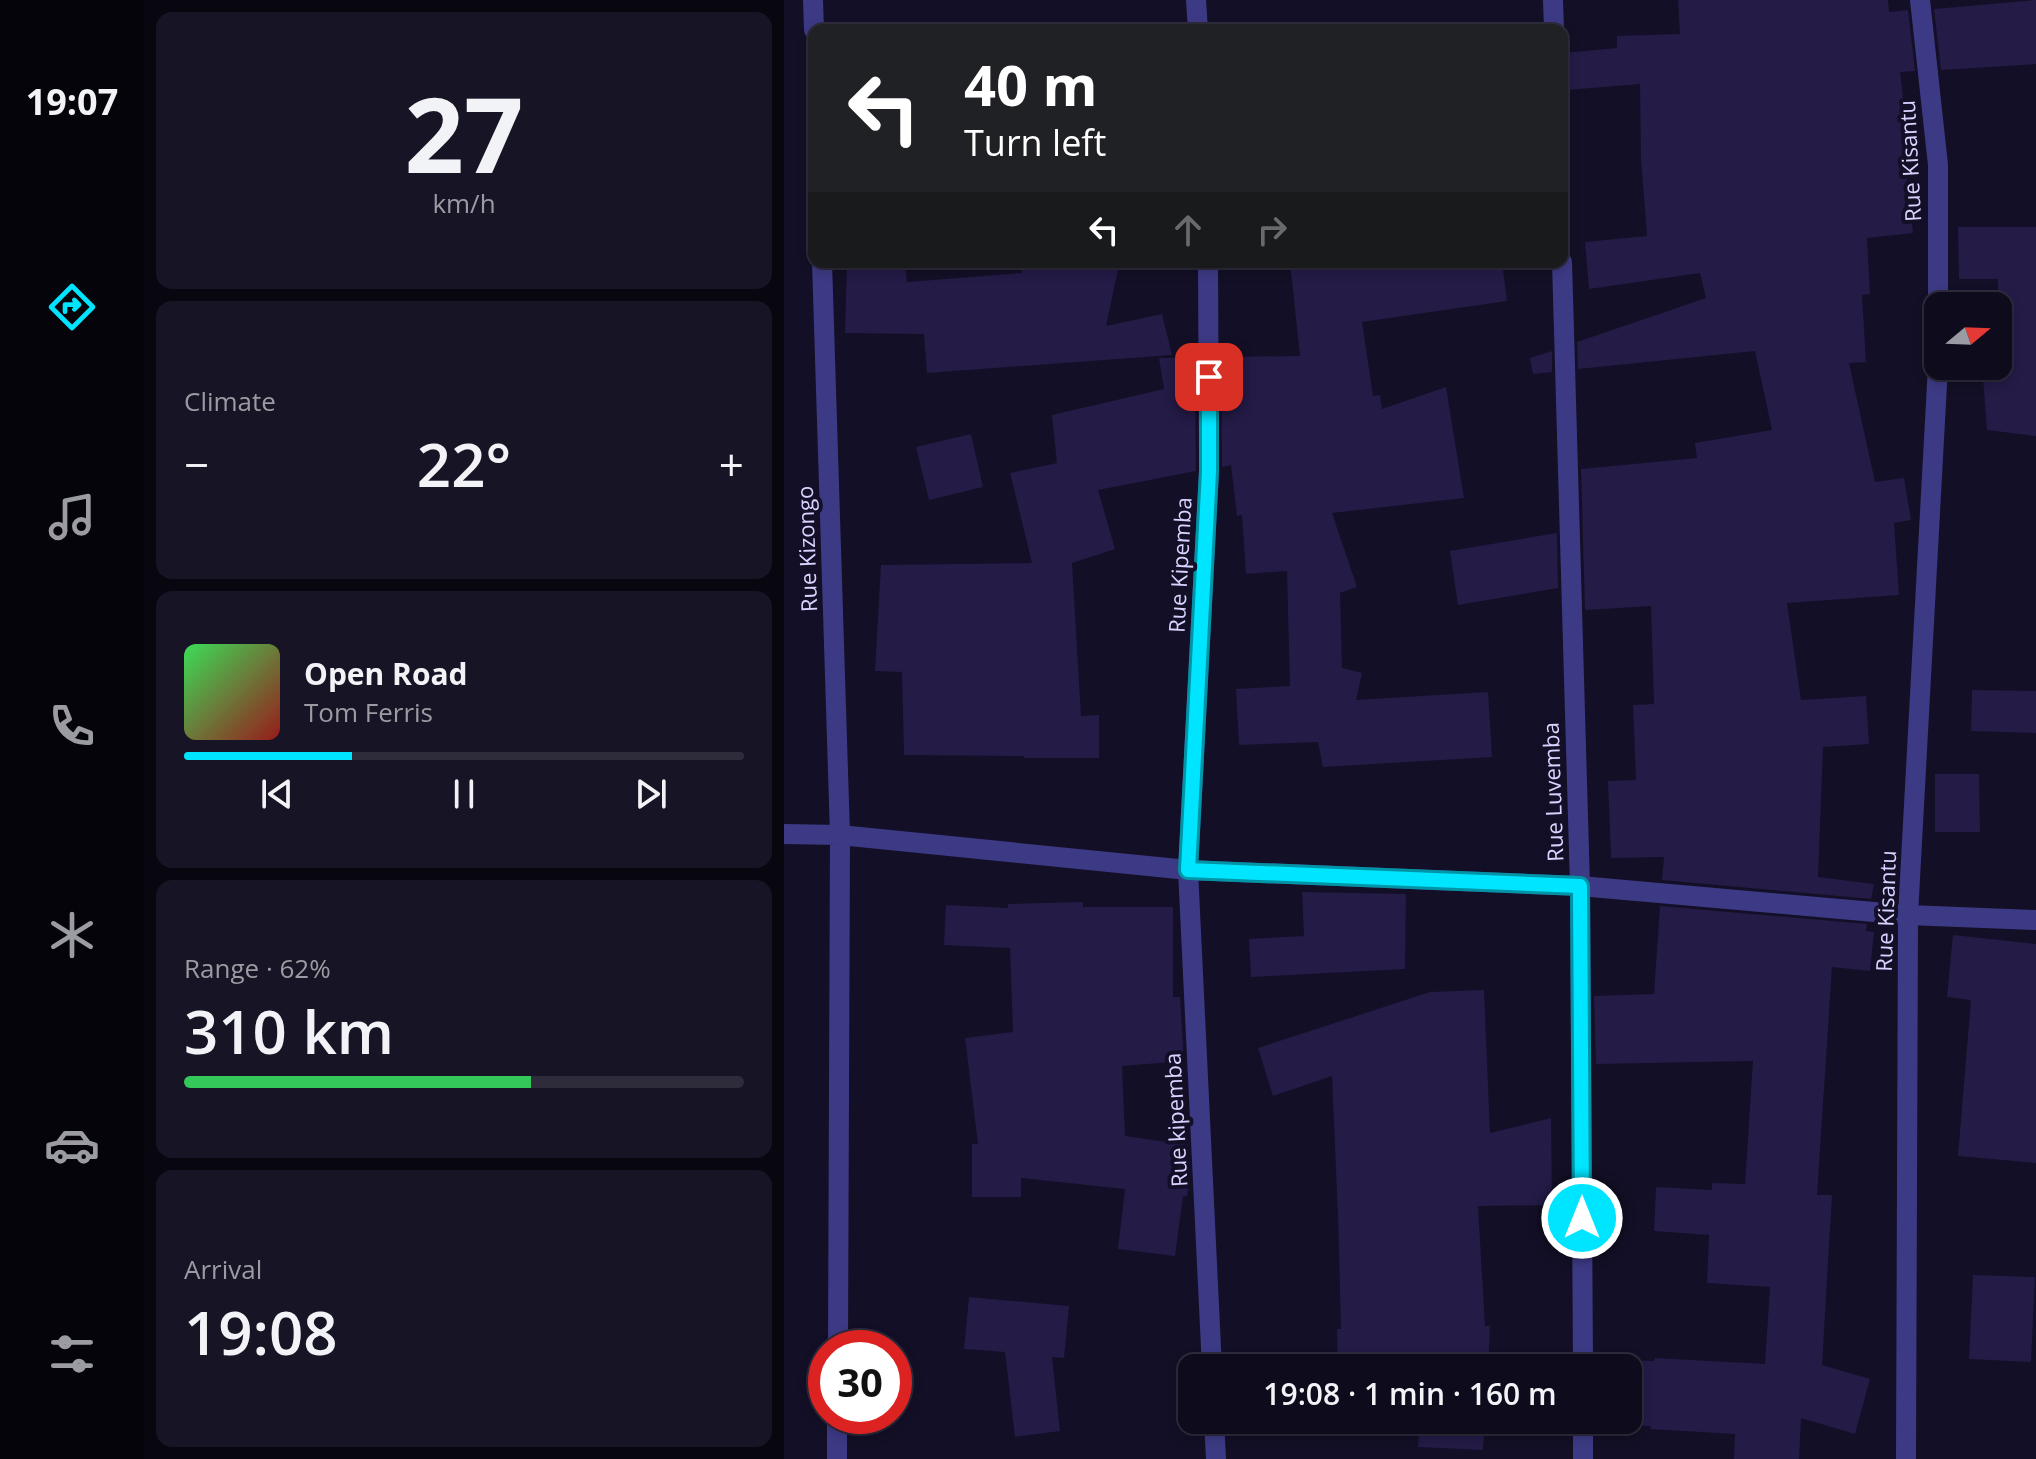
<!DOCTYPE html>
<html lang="en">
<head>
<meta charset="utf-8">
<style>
  :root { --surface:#0e0b1c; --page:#171425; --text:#f1f3f6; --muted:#9b9ba3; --line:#2e2b3b; --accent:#00e5ff }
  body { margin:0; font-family:"Open Sans",sans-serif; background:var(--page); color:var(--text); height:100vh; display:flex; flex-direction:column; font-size:30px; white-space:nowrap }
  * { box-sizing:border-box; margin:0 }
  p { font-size:26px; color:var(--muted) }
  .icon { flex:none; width:44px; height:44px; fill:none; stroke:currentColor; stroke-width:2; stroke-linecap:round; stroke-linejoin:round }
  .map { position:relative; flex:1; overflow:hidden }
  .drawer { display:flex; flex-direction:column; gap:12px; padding:12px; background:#08060f; width:640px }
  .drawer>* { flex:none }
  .top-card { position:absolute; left:24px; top:24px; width:760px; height:244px; border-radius:16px; box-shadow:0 4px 12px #0003,0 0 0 2px var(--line); background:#202124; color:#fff; overflow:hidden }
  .needle { width:52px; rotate:71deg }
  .tools { position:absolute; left:1140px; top:292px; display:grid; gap:16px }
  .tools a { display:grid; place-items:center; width:88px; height:88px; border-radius:16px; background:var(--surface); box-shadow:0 4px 12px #0003,0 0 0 2px var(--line); font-size:40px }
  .speed { position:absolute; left:24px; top:1330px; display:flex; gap:16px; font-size:40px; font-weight:700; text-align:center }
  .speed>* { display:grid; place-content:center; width:104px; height:104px; border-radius:50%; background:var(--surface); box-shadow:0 4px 12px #0003,0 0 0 2px var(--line); line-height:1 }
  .speed .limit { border:12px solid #d22; background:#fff; color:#111 }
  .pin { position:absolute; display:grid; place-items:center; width:68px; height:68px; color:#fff; margin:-34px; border-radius:16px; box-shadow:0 4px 12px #0006 }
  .me { position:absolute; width:88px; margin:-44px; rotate:0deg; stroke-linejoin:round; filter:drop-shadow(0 0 6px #0008) }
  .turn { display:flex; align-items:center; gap:28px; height:168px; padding:0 24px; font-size:36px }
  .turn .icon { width:104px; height:104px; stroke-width:2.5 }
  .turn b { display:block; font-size:56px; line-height:68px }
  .lanes { display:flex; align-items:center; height:76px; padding:0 24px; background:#0003; justify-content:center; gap:40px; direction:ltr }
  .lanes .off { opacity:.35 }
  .big { font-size:60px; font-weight:600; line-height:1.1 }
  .drawer .widget { flex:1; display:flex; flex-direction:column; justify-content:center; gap:12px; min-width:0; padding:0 28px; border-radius:16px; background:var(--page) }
  .drawer .dial { align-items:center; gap:0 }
  .dial b { font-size:104px; line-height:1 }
  .song { display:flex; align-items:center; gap:24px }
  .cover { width:96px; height:96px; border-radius:12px; background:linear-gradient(135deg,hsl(130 70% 55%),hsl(0 70% 35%)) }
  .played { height:8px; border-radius:4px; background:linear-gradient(90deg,var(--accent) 30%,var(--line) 30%) }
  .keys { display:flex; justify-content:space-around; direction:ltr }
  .heat { display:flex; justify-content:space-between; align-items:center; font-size:44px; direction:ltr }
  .charge { height:12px; border-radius:6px; background:linear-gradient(90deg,#34c759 62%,var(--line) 0) }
  .trip { position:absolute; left:394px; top:1354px; width:464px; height:80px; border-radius:16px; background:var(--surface); box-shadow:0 4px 12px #0003,0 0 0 2px var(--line); font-weight:600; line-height:80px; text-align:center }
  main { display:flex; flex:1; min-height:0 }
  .menu { display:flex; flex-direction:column; width:144px; justify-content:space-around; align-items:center; background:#06040b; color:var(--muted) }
  .menu .icon { width:56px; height:56px }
  .menu .on { color:var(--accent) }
  .menu b { font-size:36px; color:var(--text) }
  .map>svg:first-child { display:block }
  .building { fill:#241b47 }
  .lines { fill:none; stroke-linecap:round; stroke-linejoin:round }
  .minor { stroke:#3d3a85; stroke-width:20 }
  .route-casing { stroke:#0095a6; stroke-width:20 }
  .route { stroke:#00e5ff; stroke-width:14 }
  .labels { text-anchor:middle; stroke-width:8; stroke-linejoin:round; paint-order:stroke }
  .street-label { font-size:22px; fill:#d9d4ff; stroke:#130f26 }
</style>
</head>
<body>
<main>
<nav class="menu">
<b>19:07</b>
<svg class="icon on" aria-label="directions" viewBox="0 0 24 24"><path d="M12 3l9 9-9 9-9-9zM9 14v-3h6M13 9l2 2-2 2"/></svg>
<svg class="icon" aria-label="music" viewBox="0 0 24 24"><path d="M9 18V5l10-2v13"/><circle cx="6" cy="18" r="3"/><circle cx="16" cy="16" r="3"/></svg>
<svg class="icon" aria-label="phone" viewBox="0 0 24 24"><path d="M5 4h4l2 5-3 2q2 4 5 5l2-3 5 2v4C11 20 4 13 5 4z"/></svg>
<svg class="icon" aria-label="climate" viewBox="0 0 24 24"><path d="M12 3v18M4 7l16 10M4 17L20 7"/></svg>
<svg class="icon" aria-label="car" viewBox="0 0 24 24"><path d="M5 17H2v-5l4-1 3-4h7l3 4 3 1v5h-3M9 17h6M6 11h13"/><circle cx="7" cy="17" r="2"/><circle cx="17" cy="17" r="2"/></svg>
<svg class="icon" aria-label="filters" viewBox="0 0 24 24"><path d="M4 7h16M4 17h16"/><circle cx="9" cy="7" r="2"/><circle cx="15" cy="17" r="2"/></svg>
</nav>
<section class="drawer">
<div class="widget dial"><b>27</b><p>km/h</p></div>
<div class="widget"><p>Climate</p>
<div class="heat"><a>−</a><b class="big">22°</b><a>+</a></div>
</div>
<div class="widget">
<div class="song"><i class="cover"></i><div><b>Open Road</b><p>Tom Ferris</p></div></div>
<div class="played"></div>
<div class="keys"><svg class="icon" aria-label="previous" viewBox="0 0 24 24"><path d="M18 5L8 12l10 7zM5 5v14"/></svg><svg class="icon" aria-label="pause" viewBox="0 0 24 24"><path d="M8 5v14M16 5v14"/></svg><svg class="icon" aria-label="next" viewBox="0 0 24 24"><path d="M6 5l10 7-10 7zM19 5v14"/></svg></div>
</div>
<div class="widget"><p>Range · 62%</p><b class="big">310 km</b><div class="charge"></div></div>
<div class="widget"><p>Arrival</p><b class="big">19:08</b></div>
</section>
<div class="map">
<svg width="1252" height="1459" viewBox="0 0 1252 1459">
  <rect width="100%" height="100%" fill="#130f26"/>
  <path class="building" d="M894 0H1104L1105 12 1124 10 1131 71 1116 72 1124 140 1119 141 1129 233 1083 238 1086 294 1078 295 1082 362 1065 363 1091 482 1120 478 1127 520 1110 523 1115 595 1003 603 1017 700 1082 696 1085 744 1039 747 1034 877 1090 884 1087 899 878 880 880 857 827 858 824 781 852 780 849 705 870 704 867 606 801 610 797 469 913 458 911 443 988 430 971 351 794 369 793 342 922 298 916 273 805 289 801 242 863 236 857 158 856 84 783 90 780 53 833 48V36L896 34Z
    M1252 0V64L1157 70 1150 9Z
    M1174 227H1252V436L1203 430 1198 366H1214V279H1175Z
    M63 262H121L123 282 238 273V270L335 265 322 326 378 314 388 355 143 373 140 334 61 333Z
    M506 262H718L723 301 578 322 589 396 596 395 598 409 662 387 680 498 548 513 573 587 556 593 558 668 578 673 572 700 704 692 708 757 539 767 534 742 455 745 452 689 506 686 503 571 462 574 458 515 453 516 447 465 438 467 437 357 516 356Z
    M768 351V372L749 374 746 358Z
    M375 358H411L412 471 314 490 331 549 288 563 297 716 315 715V758H240V756L120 755 118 672 91 671 97 565 248 563 226 473 273 463 268 415 380 389Z
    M187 434 199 487 145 500 132 447Z
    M773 533 774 588 674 605 666 551Z
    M1188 690 1252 691V733L1187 731Z
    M1151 774H1195L1196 832H1151Z
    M518 892 622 894 621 969 467 977 465 939 520 936Z
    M299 902V907H389V997H396L400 1061 338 1066 341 1136 404 1145 406 1178 403 1196H399L391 1256 334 1249 341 1189 237 1178V1197H188V1144H194L181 1038 229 1032 226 948 160 945 162 905 224 908V904Z
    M876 906 1083 924 1082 931 1090 932 1086 971 1048 967 1033 1195H1048L1038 1365 1086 1379 1071 1434 1017 1418 1015 1459H950L951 1434 866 1429 867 1426 826 1425V1420H844V1368H828V1360L870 1361 871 1358 981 1364 986 1287 923 1283 925 1235 870 1231 872 1187 928 1190V1183L961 1184 969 1061 812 1064 810 996 870 994Z
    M1169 935 1252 944V1163L1174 1156 1187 1000 1163 997Z
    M700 990 706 1133 767 1118 768 1205 694 1206 701 1326H706L704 1368H554L553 1329H557L554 1216 548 1076 489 1096 474 1048 646 992Z
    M1189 1275 1251 1277 1247 1362 1185 1359Z
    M185 1297 285 1306 280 1358 268 1357 276 1431 231 1437 221 1352 180 1349Z
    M636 1420H701L699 1450 634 1447Z"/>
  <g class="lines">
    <path class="minor" d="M29 0 30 30
      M412 0 414 30
      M769 0 770 30
      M1136 0 1154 165V320
      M38 262 56 835 54 1348
      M424 262 425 471 404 870 428 1368
      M778 262 796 886 799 1368
      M0 834 56 835 404 870 796 886 1124 915 1252 920
      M430 1420 432 1459
      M53 1459V1416
      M799 1459V1420
      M1122 1459 1124 915 1154 366"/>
  </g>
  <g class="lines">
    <defs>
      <path id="route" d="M425 377V471L404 870 796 886 798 1218"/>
    </defs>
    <use href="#route" class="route-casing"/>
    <use href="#route" class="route"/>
  </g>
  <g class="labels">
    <g class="street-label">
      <text transform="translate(1126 161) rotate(-93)" y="8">Rue Kisantu</text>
      <text transform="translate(23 549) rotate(-92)" y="8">Rue Kizongo</text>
      <text transform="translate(396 565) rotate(-87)" y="8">Rue Kipemba</text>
      <text transform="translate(769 792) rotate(-92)" y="8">Rue Luvemba</text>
      <text transform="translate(1102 911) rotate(-88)" y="8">Rue Kisantu</text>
      <text transform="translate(392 1120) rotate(-93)" y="8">Rue kipemba</text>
    </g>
  </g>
</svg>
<div class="tools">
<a><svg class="needle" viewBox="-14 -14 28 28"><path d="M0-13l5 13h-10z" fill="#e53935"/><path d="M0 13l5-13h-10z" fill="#9b9ba3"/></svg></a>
</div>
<div class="speed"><div class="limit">30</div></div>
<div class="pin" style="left:425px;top:377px;background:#d93025"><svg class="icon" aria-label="arrive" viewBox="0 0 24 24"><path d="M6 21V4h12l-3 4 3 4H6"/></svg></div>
<svg class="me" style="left:798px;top:1218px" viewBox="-20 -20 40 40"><circle r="17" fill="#00e5ff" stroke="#fff" stroke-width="3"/><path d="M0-11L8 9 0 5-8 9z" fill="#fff"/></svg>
<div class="trip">19:08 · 1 min · 160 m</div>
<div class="top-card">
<div class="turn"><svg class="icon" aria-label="left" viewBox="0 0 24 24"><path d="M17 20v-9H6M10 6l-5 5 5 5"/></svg><div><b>40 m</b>Turn left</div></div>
<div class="lanes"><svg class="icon" aria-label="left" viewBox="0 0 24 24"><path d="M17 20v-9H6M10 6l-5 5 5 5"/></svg><svg class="icon off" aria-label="ahead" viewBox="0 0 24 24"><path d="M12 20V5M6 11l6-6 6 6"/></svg><svg class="icon off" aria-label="right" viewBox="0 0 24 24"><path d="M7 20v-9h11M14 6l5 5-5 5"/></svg></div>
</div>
</div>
</main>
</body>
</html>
